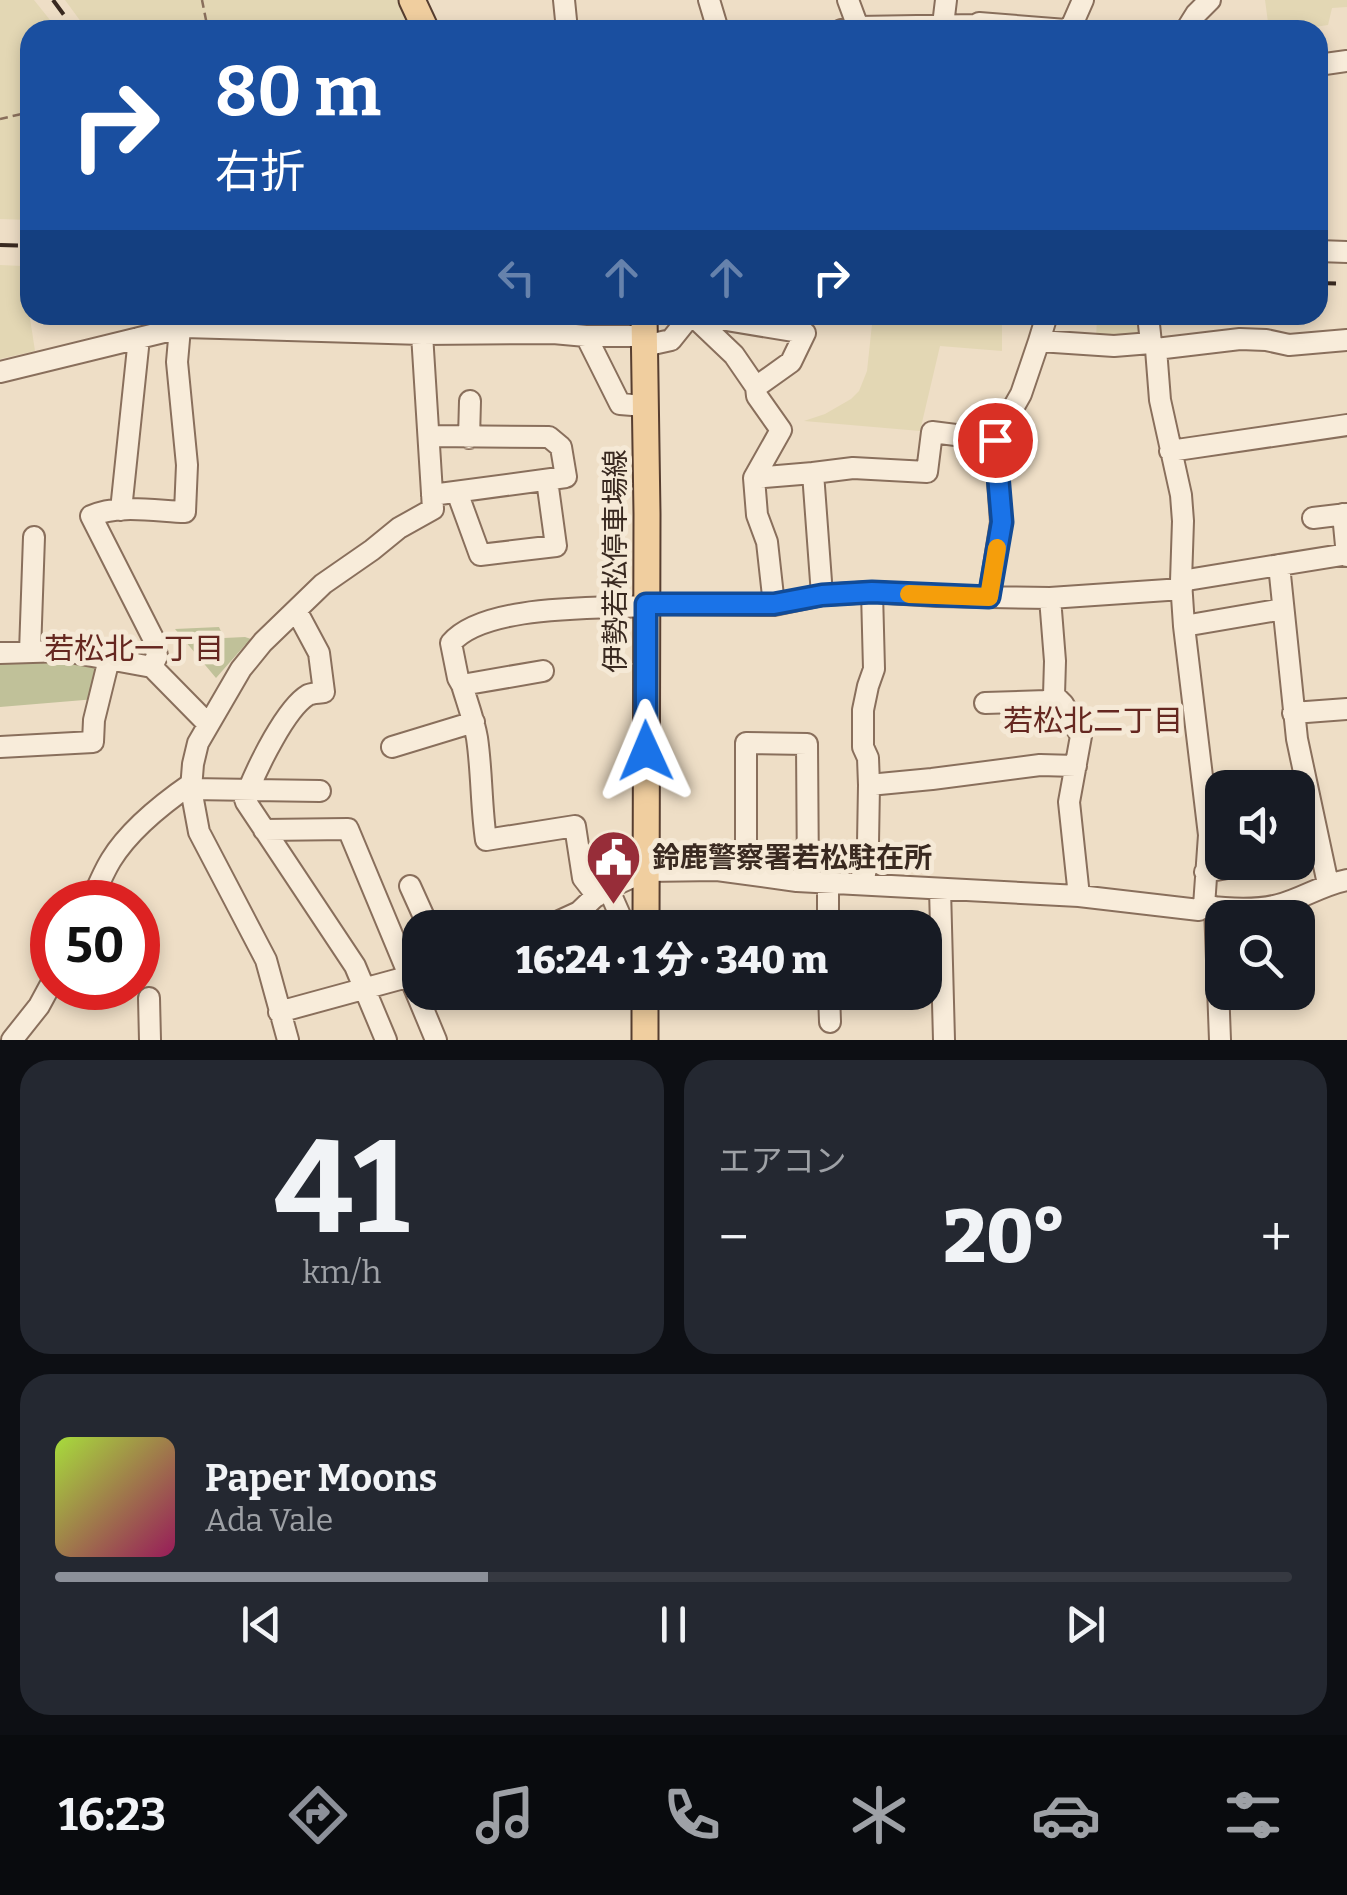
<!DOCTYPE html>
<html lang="ja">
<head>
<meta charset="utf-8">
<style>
  :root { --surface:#171b24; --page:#242831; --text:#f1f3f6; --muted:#9ea1a6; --line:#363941; --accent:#8c9099 }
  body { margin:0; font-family:Bitter,"Noto Sans JP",serif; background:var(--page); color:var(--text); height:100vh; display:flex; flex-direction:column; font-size:38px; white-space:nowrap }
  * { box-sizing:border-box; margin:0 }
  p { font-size:32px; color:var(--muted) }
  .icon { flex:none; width:55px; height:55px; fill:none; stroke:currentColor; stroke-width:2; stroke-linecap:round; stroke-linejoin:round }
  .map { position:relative; height:1040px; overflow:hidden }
  .panel { display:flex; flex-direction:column; gap:20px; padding:20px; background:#0d0f14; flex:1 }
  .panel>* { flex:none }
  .guide { position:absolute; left:20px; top:20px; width:1308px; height:305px; border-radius:30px; box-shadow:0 5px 15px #0003; background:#1a4fa0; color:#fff; overflow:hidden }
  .fabs { position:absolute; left:1205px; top:770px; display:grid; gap:20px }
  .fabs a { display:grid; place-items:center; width:110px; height:110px; border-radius:20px; background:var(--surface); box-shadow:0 5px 15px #0003; font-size:50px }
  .speed { position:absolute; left:30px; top:880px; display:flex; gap:20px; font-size:50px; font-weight:700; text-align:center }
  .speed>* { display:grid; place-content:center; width:130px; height:130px; border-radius:50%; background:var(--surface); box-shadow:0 5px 15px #0003; line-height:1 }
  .speed .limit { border:15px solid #d22; background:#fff; color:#111 }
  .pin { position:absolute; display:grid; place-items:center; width:85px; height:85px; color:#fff; margin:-42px; border:5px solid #fff; border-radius:50%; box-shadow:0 2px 10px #0007 }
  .me { position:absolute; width:110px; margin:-55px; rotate:359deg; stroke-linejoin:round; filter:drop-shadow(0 0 8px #0008) }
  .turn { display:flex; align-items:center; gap:35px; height:210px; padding:0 30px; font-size:45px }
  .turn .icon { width:130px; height:130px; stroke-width:2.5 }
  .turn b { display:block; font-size:70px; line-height:85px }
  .lanes { display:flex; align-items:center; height:95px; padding:0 30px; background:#0003; justify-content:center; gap:50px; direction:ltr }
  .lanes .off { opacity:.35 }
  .big { font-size:75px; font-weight:800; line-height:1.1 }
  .panel .card { flex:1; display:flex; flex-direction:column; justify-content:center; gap:15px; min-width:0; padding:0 35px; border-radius:30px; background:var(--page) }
  .panel .dial { align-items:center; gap:0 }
  .dial b { font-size:130px; line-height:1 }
  .song { display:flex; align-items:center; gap:30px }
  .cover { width:120px; height:120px; border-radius:15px; background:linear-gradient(135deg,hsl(80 70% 55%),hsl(330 70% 35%)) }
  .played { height:10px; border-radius:5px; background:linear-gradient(90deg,var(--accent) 35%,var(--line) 35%) }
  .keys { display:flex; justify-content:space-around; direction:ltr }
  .heat { display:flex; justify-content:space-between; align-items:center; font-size:55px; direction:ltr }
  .panel .tiles { flex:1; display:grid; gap:20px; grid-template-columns:1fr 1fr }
  .card:last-child { grid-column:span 2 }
  .trip { position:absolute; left:402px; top:910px; width:540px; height:100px; border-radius:30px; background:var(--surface); box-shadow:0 5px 15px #0003; font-weight:800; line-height:100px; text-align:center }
  .tabs { display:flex; height:160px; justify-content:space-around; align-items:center; background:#090b0e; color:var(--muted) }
  .tabs .icon { width:70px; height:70px }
  .tabs .active { color:var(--accent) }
  .tabs b { font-size:45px; color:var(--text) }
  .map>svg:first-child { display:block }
  .farmland { fill:#e3d7b4 }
  .cemetery { fill:#c0c199 }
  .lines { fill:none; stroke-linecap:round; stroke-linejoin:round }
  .minor-casing { stroke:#896f5c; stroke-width:24 }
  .major-casing { stroke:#573e30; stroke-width:29 }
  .path { stroke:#896f5c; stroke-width:2.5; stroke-dasharray:8 5; stroke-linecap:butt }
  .minor { stroke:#f8ecda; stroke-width:20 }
  .major { stroke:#f0ce9f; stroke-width:25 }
  .rail { stroke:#392920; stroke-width:4; stroke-dasharray:18 18; stroke-linecap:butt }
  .route-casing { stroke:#114b97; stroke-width:25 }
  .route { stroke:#1a73e8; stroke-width:18 }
  .slow { stroke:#f59e0b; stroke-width:18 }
  .labels { text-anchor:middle; stroke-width:10; stroke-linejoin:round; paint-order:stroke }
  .street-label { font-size:28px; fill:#392920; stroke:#f5e9d6 }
  .poi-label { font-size:28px; font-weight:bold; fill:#392920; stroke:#f5e9d6; text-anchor:start }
  .neighbourhood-label { font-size:30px; fill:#652720; stroke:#f5e9d6 }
</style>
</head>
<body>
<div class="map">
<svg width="1347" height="1040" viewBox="0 0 1347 1040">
  <rect width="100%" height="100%" fill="#eedec6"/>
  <path class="farmland" d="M0 0H34L58 30H30V220L0 219Z
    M65 0H404L418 30H87Z
    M1265 0H1347V7L1332 8 1328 25 1295 30H1269Z
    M0 265 22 266 35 351 0 359Z
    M873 315H1002V351L940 346 920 431 804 421 825 414 851 399 859 391 867 371Z
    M1097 315H1142L1145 340 1096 341Z"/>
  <path class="cemetery" d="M219 627 224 638 245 637 254 640 245 645 216 678 175 629Z
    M58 656 105 663 96 699 0 707V658Z"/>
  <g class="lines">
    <defs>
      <path id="minor" d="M564 0 567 30
        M709 0 718 30
        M848 0 858 27
        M943 25 946 0
        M841 30 858 27 976 25 979 23 1066 30
        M1066 30 1072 25 1083 0
        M1186 30 1196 14 1210 0
        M1318 65 1347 61
        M1318 251 1347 252
        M692 315 734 355 756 387 757 396 781 430 754 478
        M696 315 805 333 791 362 756 387
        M586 336 620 404 645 406
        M1039 341 1047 315
        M644 346 671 340 691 315
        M1156 349 1240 339 1266 340 1289 345 1347 340
        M0 372 184 327 422 334 553 333 586 336H645
        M429 436 549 437 561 447 566 477 432 495
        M469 438 470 401
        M1170 451 1347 425
        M457 492 480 555 556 546 547 480
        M121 510 139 338
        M1343 514 1347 556
        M1313 518 1347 514
        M1279 565 1297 739 1328 884
        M1181 581 1347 554
        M822 595 813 473 853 468 927 472 932 432 995 440
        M989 597 1001 522 995 440 1021 394 1039 341 1114 346 1151 343
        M646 604 774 605 822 595 872 592 937 596 1050 598 1182 589
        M774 605 767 542 757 515 754 478 813 473
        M1184 626 1283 609
        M30 652 34 537
        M0 653 65 651 152 667 208 724
        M152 667 157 656 154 640 91 516C117 504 156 511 185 512L187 465 177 362 180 328
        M543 671 462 685 458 678 451 643C484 604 596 609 646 606
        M462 685C467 702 474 720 477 738 482 772 481 806 486 840L575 826 583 878 597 896
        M1054 695 1063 704 1081 736 1069 802 1079 896
        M985 703 1047 701 1054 695 1055 661 1050 598
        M1293 713 1347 709
        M0 747 93 742 94 720 109 659
        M392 747 474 722
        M869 785 932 779 1040 765 1076 766
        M191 789 320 791
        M242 790 246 802 355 966 386 1040
        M248 791C258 766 286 708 308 695 311 693 320 693 324 692L319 653 296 610
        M264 830 348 829 436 1040
        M1298 856 1320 853
        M1205 872 1261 862
        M746 874V743L807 744 808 880
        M828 882V928
        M864 884 868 843 869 785 868 758 863 747V710L868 686 874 669 872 592
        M410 886 429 928
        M608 888 623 922 622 928
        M940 889 944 1040
        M91 902C97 888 103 873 111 860 130 829 162 804 191 784
        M1204 906C1227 909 1255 911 1278 905 1302 899 1321 885 1347 880
        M1215 907 1220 1040
        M544 928 579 912 601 891 646 871 717 870 797 881 1079 896 1199 910 1204 906 1209 835 1184 626 1181 581 1183 521 1181 495 1160 400 1156 349 1151 343 1148 315
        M829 992 830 1022
        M149 998 150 1040
        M279 1012 418 974
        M12 1040 39 1006 52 982
        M288 1040 266 960 199 832 191 789 193 764 198 743 241 669 263 642 323 584 372 550 399 528 433 509 422 334"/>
      <path id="major" d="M412 0 426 30
        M644 315 647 514 646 928
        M645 1040V992"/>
    </defs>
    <use href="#minor" class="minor-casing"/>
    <use href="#major" class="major-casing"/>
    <path class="path" d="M202 0 208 30
      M0 119 30 112"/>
    <use href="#minor" class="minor"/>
    <use href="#major" class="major"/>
    <path class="rail" d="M53 0 75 30
      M0 245 30 246
      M1318 283 1347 284"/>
  </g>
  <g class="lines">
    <defs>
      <path id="route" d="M646 751V604H774L822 595 872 592 989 597 1002 522 995 440"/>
    </defs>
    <use href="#route" class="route-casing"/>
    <use href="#route" class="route"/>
    <path class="slow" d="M909 594 989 597 997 548"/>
  </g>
  <defs>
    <symbol id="civic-pin" viewBox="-11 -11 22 30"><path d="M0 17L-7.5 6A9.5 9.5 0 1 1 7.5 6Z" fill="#972d39" stroke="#f5e9d6"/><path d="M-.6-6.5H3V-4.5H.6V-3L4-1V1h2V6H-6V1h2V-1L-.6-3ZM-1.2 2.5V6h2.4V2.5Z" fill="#fff"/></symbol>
  </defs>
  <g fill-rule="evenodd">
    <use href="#civic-pin" x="582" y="826" width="63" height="86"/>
  </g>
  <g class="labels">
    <g class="street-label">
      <text transform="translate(615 561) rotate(-90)" y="10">伊勢若松停車場線</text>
    </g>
    <g class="poi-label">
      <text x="652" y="867">鈴鹿警察署若松駐在所</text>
    </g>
    <g class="neighbourhood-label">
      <text x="134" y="659">若松北一丁目</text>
      <text x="1093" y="731">若松北二丁目</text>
    </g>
  </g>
</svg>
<div class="fabs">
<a><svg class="icon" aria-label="sound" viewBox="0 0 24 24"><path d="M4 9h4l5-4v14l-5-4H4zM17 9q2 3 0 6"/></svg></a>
<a><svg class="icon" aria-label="search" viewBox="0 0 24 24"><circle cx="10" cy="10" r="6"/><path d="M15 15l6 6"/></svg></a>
</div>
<div class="speed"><div class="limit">50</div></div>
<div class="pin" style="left:995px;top:440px;background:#d93025"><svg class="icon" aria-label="arrive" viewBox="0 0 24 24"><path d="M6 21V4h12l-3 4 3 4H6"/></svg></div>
<svg class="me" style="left:646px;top:751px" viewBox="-20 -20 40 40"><path d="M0-17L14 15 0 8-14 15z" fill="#1a73e8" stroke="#fff" stroke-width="4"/></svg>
<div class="trip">16:24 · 1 分 · 340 m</div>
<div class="guide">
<div class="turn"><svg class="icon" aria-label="right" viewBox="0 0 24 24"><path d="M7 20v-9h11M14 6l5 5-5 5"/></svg><div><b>80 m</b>右折</div></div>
<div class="lanes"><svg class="icon off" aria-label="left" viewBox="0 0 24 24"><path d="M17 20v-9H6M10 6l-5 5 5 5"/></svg><svg class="icon off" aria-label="ahead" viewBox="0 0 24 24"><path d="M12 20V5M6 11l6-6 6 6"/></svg><svg class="icon off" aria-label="ahead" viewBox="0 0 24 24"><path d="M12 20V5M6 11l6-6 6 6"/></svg><svg class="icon" aria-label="right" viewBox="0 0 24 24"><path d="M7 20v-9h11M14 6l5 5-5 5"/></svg></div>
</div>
</div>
<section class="panel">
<div class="tiles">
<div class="card dial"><b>41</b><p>km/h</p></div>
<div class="card"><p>エアコン</p>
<div class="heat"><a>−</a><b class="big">20°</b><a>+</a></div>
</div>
<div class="card">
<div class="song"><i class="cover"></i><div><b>Paper Moons</b><p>Ada Vale</p></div></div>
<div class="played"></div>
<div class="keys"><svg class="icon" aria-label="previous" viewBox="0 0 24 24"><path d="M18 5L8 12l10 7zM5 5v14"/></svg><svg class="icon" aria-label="pause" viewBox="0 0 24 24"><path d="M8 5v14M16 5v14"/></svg><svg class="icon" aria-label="next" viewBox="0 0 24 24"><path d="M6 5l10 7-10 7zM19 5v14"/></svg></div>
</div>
</div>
</section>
<nav class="tabs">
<b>16:23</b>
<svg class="icon active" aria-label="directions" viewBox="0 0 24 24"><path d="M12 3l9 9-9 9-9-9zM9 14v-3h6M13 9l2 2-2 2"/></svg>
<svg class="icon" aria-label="music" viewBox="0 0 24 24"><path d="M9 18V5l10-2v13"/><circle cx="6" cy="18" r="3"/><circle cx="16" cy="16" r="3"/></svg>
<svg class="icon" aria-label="phone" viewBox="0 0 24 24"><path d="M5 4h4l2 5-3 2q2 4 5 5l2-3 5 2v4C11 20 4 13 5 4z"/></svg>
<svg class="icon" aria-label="climate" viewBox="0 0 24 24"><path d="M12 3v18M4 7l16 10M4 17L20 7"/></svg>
<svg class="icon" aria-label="car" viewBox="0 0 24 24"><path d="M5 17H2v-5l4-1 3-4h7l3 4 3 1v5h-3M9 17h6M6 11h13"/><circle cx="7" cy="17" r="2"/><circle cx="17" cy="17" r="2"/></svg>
<svg class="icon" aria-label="filters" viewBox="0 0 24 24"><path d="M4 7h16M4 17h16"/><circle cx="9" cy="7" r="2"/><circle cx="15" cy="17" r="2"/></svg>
</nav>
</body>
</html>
